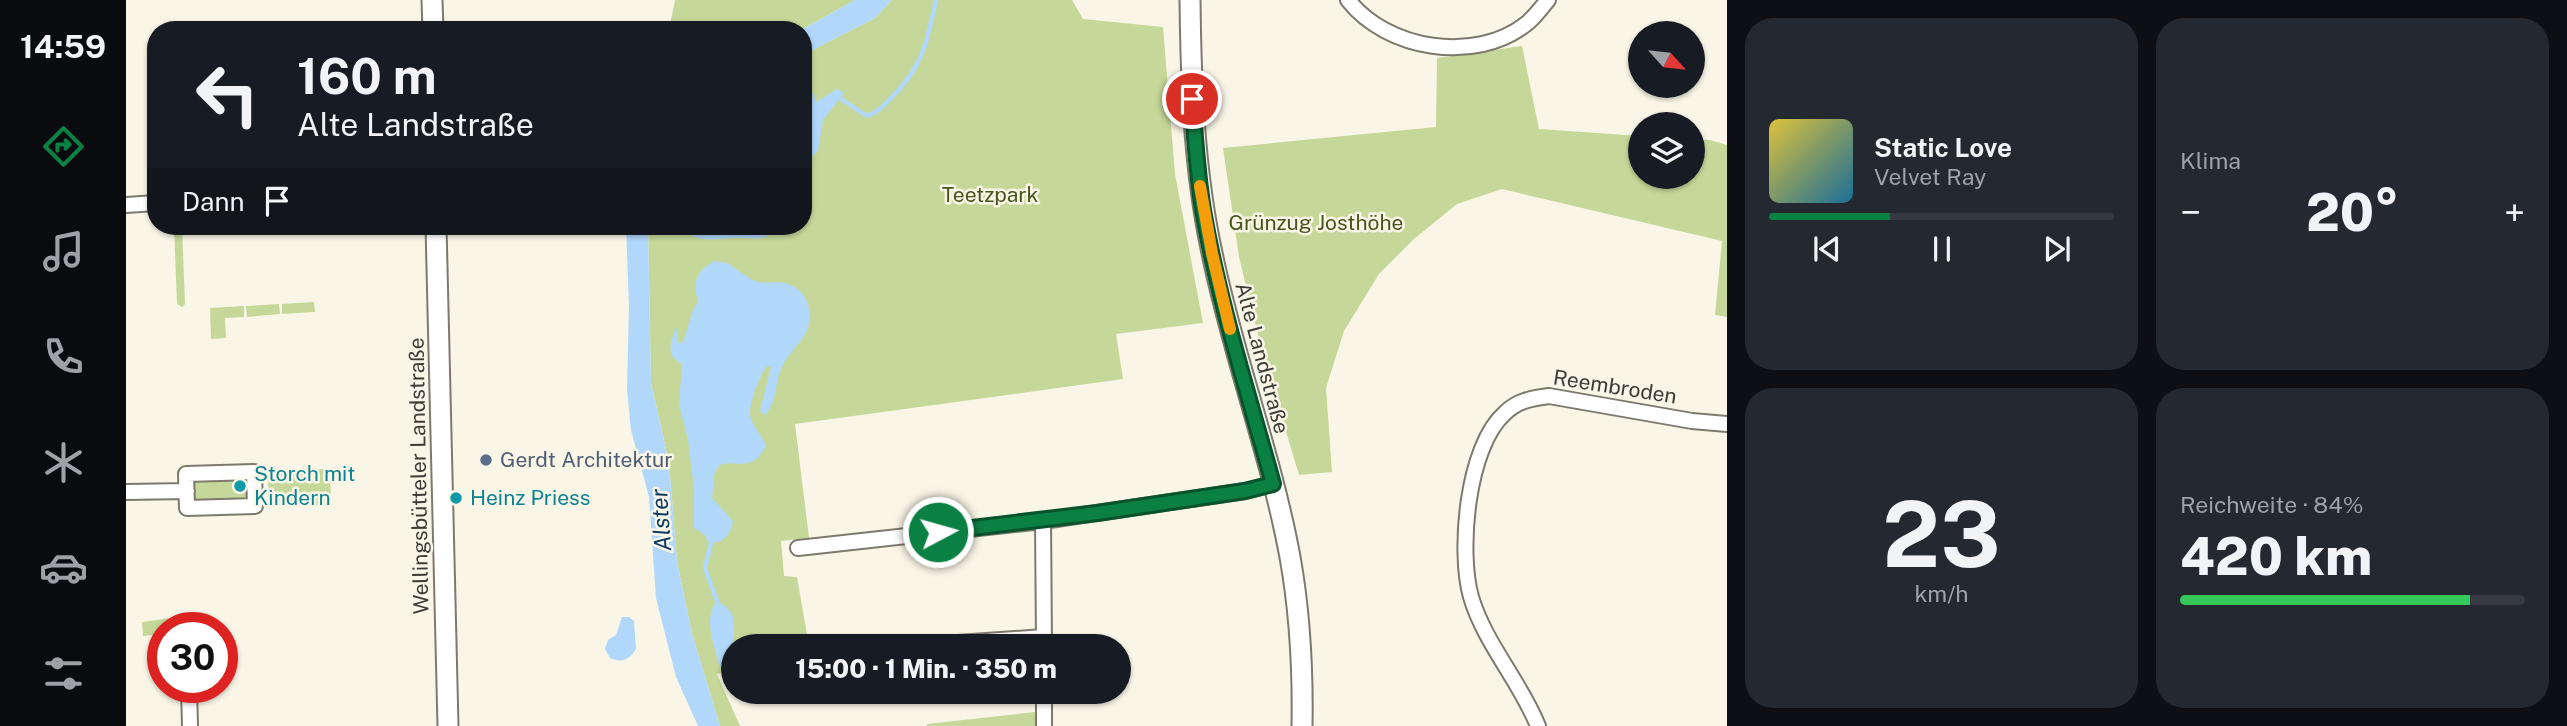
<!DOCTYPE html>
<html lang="de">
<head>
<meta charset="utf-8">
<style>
  :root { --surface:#171b24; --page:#242831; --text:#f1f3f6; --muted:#9ea1a6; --line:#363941; --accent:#0b8043 }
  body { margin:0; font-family:"Public Sans",sans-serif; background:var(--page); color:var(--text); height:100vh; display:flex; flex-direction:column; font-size:26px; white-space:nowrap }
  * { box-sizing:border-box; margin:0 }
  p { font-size:23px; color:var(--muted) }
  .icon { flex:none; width:38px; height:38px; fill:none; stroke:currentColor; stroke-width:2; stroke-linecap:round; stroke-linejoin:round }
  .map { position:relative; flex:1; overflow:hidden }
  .drawer { display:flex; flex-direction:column; gap:18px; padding:18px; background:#0d0f14; width:840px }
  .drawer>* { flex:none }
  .top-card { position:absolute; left:21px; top:21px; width:665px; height:214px; border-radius:28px; box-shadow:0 2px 5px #0004; background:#171b24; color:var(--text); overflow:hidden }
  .needle { width:46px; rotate:117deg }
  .buttons { position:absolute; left:1502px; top:21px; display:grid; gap:14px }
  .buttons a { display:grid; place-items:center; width:77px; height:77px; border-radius:50%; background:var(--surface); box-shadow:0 2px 5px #0004; font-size:35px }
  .speed { position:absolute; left:21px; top:612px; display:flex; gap:14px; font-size:35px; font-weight:700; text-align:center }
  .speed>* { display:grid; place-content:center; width:91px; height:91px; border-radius:50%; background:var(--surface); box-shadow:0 2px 5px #0004; line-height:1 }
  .speed .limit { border:10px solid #d22; background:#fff; color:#111 }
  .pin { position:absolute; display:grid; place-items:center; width:60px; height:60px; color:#fff; margin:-30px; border:4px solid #fff; border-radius:50%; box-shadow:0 2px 7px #0007 }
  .me { position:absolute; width:77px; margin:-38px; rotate:84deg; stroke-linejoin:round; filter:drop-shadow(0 0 5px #0008) }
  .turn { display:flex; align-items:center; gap:24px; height:147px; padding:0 35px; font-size:32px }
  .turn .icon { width:91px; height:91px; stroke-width:2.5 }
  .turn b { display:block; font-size:49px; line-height:60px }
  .then { display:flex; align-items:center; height:66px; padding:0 35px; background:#0003; gap:14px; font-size:26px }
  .big { font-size:52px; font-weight:800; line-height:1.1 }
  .drawer .tile { flex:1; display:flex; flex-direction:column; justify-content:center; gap:10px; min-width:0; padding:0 24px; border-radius:28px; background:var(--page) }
  .drawer .dial { align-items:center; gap:0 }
  .dial b { font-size:91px; line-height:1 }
  .song { display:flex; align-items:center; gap:21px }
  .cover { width:84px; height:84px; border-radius:10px; background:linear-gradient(135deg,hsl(50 70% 55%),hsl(200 70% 35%)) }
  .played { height:7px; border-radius:4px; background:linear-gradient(90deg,var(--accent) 35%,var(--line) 35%) }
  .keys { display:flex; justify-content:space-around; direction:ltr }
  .heat { display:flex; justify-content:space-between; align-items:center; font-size:38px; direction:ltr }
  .charge { height:10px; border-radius:5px; background:linear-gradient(90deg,#34c759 84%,var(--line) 0) }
  .drawer .tiles { flex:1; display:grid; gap:18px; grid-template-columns:repeat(2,1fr) }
  .trip { position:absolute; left:595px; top:634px; width:410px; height:70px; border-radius:35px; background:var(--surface); box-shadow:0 2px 5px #0004; font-weight:800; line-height:70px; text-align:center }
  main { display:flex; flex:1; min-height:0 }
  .tabs { display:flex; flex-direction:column; width:126px; justify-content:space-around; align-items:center; background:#090b0e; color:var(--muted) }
  .tabs .icon { width:49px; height:49px }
  .tabs .on { color:var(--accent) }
  .tabs b { font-size:32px; color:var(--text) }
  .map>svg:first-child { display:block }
  .green { fill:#c5d899 }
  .water { fill:#b1d7fb }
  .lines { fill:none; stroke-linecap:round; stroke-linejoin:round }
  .stream { stroke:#b1d7fb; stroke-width:4.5 }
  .street-casing { stroke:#7d7a6d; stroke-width:18 }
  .secondary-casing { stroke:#7d7a6d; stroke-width:23 }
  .street { stroke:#fff; stroke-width:14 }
  .secondary { stroke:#fff; stroke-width:19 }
  .route-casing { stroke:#07532c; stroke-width:18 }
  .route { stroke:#0b8043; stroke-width:12 }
  .slow { stroke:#f59e0b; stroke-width:12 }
  .service-dot { fill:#5c6f8a; stroke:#f9f5e7; stroke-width:2.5 }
  .culture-dot { fill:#0f9aa8; stroke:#f9f5e7; stroke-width:2.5 }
  .labels { text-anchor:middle; stroke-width:5; stroke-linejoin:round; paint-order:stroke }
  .park-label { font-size:21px; fill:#47561d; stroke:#f9f5e7 }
  .street-label { font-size:21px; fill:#3c3b35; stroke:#f9f5e7 }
  .service-label { font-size:21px; fill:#4e5e75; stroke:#f9f5e7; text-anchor:start }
  .culture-label { font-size:21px; fill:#0d838f; stroke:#f9f5e7; text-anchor:start }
  .water-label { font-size:23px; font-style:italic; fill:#0b3a60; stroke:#f9f5e7 }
</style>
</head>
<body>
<main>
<nav class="tabs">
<b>14:59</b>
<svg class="icon on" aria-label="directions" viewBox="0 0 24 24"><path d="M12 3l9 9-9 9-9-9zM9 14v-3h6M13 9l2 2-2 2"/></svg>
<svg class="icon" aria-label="music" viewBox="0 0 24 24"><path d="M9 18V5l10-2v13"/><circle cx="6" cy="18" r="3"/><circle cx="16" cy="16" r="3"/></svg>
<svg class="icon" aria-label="phone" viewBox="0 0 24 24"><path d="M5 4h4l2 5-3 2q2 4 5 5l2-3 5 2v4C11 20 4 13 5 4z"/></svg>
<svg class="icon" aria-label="climate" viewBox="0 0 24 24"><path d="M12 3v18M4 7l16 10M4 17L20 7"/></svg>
<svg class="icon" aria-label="car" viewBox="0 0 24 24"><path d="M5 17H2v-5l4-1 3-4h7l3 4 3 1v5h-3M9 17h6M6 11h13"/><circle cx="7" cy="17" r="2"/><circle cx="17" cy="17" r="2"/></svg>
<svg class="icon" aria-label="filters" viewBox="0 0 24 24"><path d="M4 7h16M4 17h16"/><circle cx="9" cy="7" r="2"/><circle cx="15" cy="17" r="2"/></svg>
</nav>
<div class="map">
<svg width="1601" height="726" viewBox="0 0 1601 726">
  <rect width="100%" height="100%" fill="#f9f5e7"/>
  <path class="green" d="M549 0H729L675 30H543Z
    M766 0H946L957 19 1037 27 1049 174 1077 323 990 334 997 379 669 424 683 538 655 541 658 576 671 577 683 646H607V671L591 674 614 726H594L566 634 551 562 543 463 525 383 522 226H677V55L749 18Z
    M1396 46 1413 129 1514 136V177H1566V139L1584 140 1601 145V317L1589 315 1596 241 1376 189 1331 204 1288 239 1253 274 1218 331 1200 388 1206 472 1173 475 1136 351 1113 257 1097 148 1310 127 1311 58Z
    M48 226H56L59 304 56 307 51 304Z
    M188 302 189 312 156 314V304Z
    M153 304 154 314 121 317 120 306Z
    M118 306V317L99 318 100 338 85 339 84 308Z
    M204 469 205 505 143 506 142 470Z
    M117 477 125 487 122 502 75 505 67 500 68 480Z
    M45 618 46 628H37V634L17 636 16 622Z
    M909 712V726H801V724Z"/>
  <path class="water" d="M729 0H766L749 18 677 55V30H675Z
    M711 89 718 93 697 120 692 151 685 157H677V90L687 93 690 102Z
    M500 226H522L525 383 543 463 551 562 566 634 594 726H572L550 677 530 598 523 497 505 430 501 389 503 306Z
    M555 226H654C651 230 646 234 641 236 634 240 626 238 619 238 595 236 573 248 555 226Z
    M589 261C606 261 617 277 632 282 641 284 650 281 659 283 680 288 688 310 681 330 676 343 663 352 657 365 649 380 651 403 639 415L634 411 645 367 641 366C634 375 623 403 624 415 625 425 637 436 640 446 623 482 595 447 588 476 587 483 587 491 586 498L607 521C605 535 595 547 581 541L580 536 568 528V489L562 440 553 404 556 365C553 361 549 360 547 357 541 349 547 334 551 328L552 343 557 342 567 310 572 301C566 281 570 271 589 261Z
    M595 603C600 607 605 610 607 617 609 626 608 660 606 669H598L593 665C589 645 578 625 588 605Z
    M496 617H503L508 621 510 649C503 660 496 663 484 658L479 649 482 640 490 635Z"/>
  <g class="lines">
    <path class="stream" d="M714 98 739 115H744C752 111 759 105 765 98 797 67 801 42 810 0
      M585 543 579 568 592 604"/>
    <defs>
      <path id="street" d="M1222 0C1261 50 1349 64 1400 24 1408 18 1415 8 1422 0
        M0 205 30 203
        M128 472 129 506 61 508 60 474Z
        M0 492 61 491
        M917 521 918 644
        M672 548 917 521 1119 491 1147 484
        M789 646 918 637
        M63 688 64 726
        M918 691V726
        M1412 726C1394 681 1359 644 1345 597 1332 551 1341 446 1379 413 1391 401 1406 398 1423 396L1566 421 1601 424"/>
      <path id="secondary" d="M306 0 307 30
        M1064 0C1065 85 1068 170 1086 253 1107 356 1145 454 1164 557 1174 613 1177 669 1176 726
        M310 226 322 726"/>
    </defs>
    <use href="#street" class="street-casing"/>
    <use href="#secondary" class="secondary-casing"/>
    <use href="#street" class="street"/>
    <use href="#secondary" class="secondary"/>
  </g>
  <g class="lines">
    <defs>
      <path id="route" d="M812 532 971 513 1119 491 1147 484C1122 393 1093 303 1077 210 1071 173 1069 136 1066 99"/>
    </defs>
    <use href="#route" class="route-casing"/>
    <use href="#route" class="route"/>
    <path class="slow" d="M1074 186 1086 253 1104 329"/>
  </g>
  <circle class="service-dot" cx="360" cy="460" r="7"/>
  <g class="culture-dot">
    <circle cx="114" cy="486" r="7"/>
    <circle cx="330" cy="498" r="7"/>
  </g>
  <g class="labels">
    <g class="park-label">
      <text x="864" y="202">Teetzpark</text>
      <text x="1190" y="230">Grünzug Josthöhe</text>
    </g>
    <g class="street-label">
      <text transform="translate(1136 358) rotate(75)" y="7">Alte Landstraße</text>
      <text transform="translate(1489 387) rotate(9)" y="7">Reembroden</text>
      <text transform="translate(293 476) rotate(-91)" y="7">Wellingsbütteler Landstraße</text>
    </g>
    <g class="service-label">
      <text x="374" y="467">Gerdt Architektur</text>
    </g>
    <g class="culture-label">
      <text x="128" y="481">Storch mit<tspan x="128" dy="24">Kindern</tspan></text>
      <text x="344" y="505">Heinz Priess</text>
    </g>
    <g class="water-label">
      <text transform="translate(535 520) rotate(-94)" y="8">Alster</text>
    </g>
  </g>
</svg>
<div class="buttons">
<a><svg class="needle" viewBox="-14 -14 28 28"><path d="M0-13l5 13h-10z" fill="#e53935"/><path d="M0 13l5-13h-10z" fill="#9ea1a6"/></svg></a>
<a><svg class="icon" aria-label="layers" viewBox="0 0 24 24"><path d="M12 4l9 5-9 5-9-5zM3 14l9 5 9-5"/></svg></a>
</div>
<div class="speed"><div class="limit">30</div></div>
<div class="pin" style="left:1066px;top:99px;background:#d93025"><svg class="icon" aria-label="arrive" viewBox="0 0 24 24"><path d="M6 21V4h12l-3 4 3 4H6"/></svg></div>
<svg class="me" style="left:812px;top:532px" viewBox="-20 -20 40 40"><circle r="17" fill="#0b8043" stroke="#fff" stroke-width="3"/><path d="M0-11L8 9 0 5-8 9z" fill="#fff"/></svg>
<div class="trip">15:00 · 1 Min. · 350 m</div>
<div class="top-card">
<div class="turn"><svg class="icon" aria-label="left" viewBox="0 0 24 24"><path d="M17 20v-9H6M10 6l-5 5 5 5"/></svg><div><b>160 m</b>Alte Landstraße</div></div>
<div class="then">Dann<svg class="icon" aria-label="arrive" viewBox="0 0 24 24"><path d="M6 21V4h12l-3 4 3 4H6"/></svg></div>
</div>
</div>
<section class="drawer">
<div class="tiles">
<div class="tile">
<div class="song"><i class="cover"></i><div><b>Static Love</b><p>Velvet Ray</p></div></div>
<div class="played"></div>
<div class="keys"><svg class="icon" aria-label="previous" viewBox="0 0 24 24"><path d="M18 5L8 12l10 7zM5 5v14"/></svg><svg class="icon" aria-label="pause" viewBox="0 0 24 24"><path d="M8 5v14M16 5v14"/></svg><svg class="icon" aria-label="next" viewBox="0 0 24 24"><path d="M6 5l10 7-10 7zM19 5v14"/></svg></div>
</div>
<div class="tile"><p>Klima</p>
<div class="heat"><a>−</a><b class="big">20°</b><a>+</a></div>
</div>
<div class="tile dial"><b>23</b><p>km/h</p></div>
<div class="tile"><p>Reichweite · 84%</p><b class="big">420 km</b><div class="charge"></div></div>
</div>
</section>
</main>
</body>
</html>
